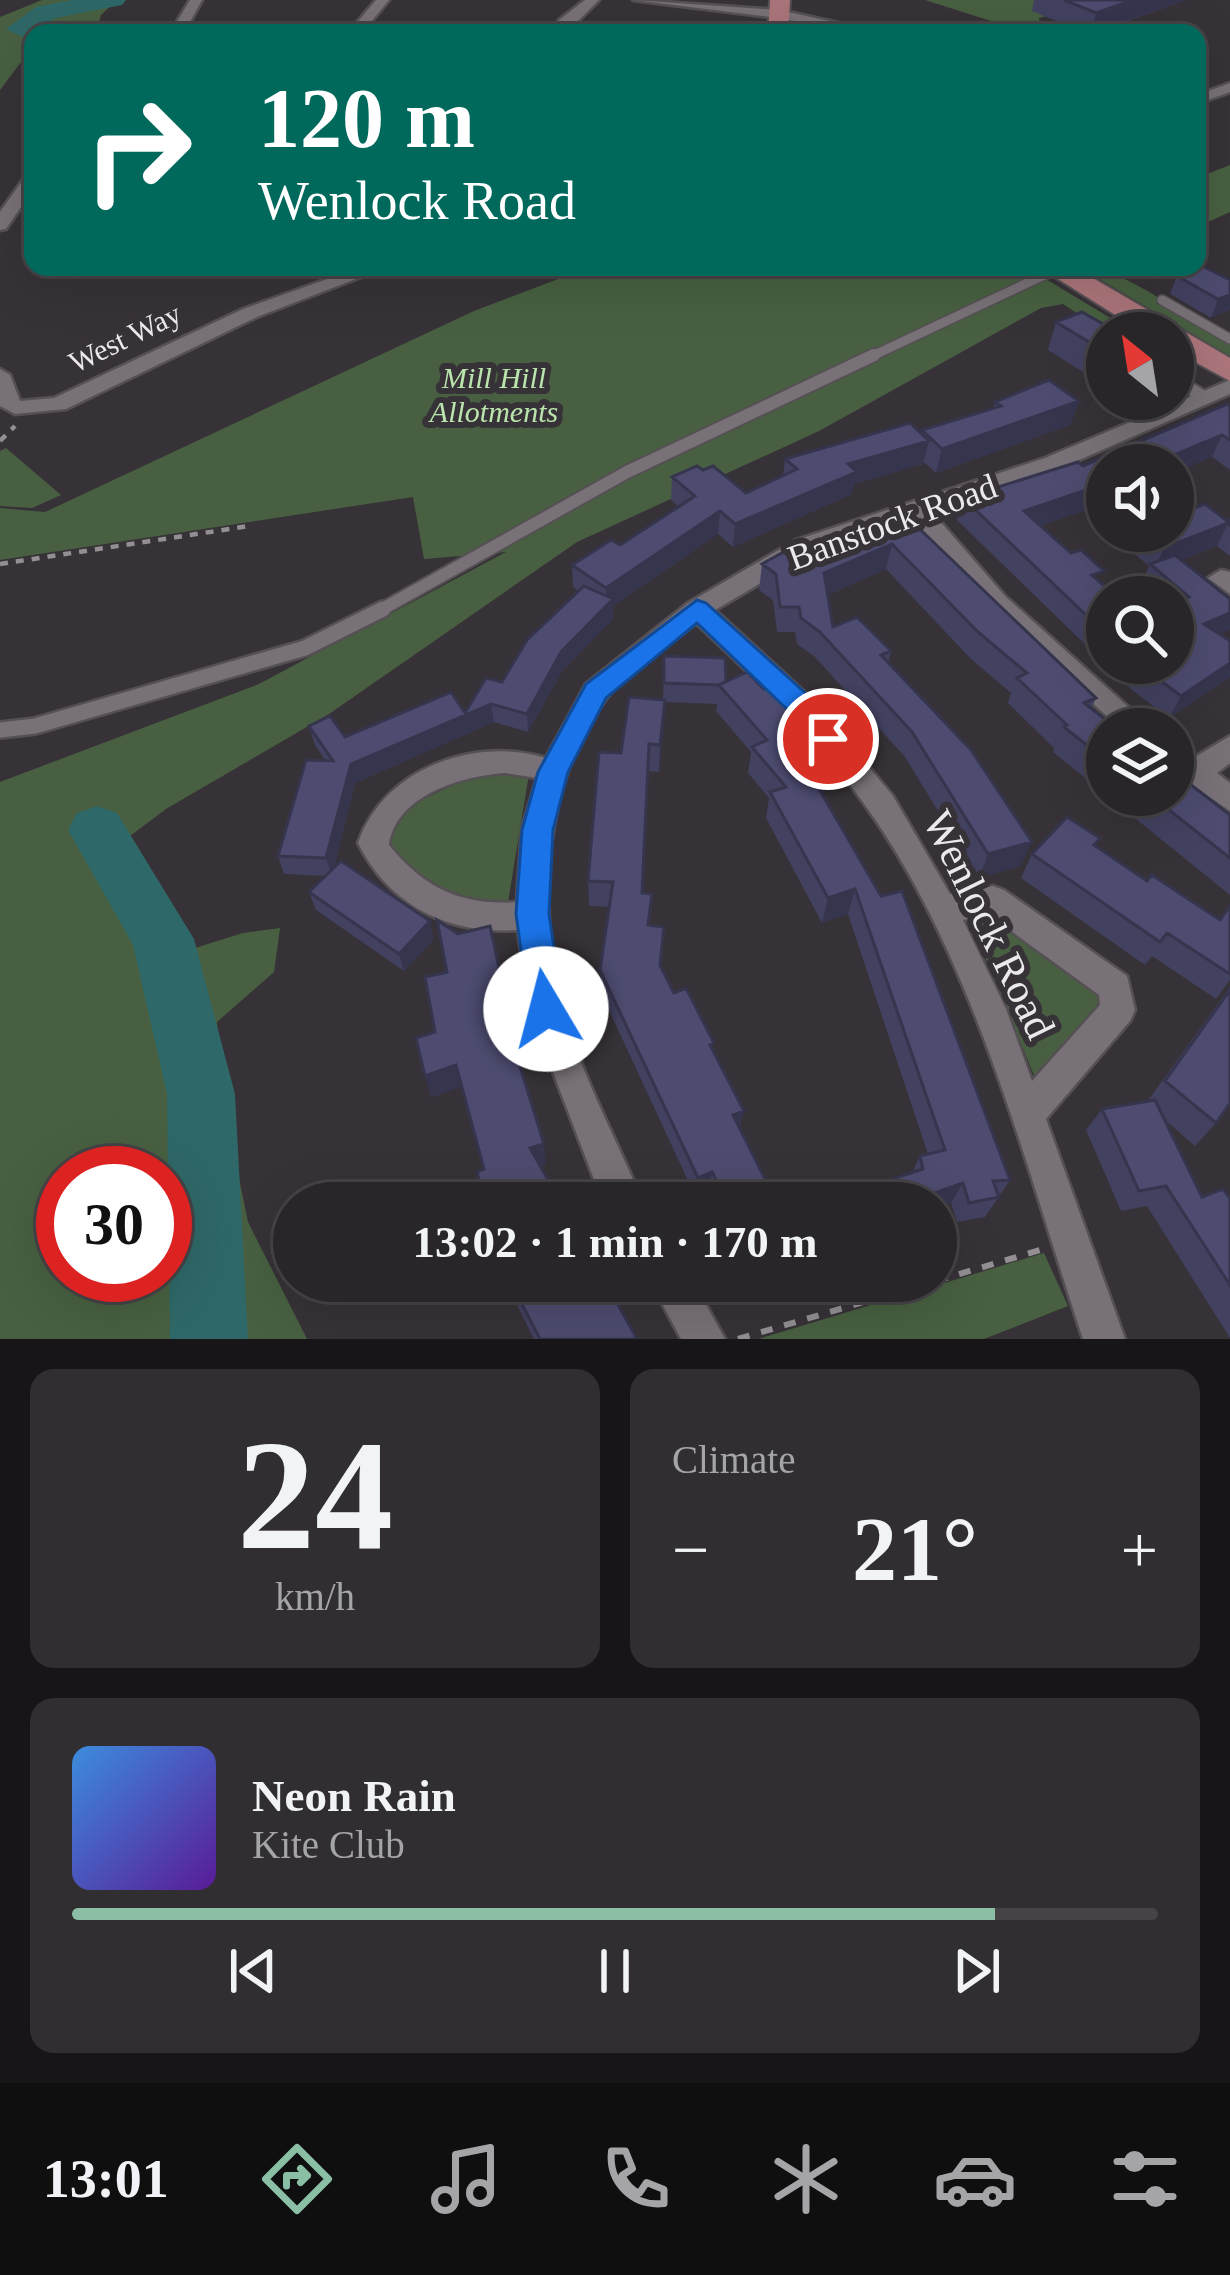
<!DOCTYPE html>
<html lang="en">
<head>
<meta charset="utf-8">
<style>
  :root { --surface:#292629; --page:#312e31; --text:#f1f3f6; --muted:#a5a5a8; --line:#454346; --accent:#8abfa5 }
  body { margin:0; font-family:Georgia,serif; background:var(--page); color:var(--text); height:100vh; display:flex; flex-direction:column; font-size:45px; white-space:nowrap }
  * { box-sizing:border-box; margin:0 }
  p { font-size:39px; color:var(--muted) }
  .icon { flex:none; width:66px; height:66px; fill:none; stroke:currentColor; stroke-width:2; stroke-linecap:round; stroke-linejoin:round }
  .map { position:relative; height:1339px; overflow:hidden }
  .drawer { display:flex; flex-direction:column; gap:30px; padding:30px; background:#171517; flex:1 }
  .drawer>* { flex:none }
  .top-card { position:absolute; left:24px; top:24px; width:1182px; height:252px; border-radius:24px; box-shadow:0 12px 48px #0002,0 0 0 3px var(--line); background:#00695c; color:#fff; overflow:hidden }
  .needle { width:78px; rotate:330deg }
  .controls { position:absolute; left:1086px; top:312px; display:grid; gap:24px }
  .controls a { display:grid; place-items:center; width:108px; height:108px; border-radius:50%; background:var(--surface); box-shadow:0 12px 48px #0002,0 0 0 3px var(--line); font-size:60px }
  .speed { position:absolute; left:36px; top:1146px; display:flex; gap:24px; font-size:60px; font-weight:700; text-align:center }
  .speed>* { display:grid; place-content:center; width:156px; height:156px; border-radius:50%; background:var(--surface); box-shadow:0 12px 48px #0002,0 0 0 3px var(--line); line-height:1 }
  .speed .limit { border:18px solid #d22; background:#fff; color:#111 }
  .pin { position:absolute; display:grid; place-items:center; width:102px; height:102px; color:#fff; margin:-51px; border:6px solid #fff; border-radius:50%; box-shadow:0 3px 12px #0007 }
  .me { position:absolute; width:132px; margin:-66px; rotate:352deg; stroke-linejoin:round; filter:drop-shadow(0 0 9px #0008) }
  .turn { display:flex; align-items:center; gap:42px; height:252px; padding:0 36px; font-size:54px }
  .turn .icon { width:156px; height:156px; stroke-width:2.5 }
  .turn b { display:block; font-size:84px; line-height:102px }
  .big { font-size:90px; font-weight:700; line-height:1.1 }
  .drawer .widget { flex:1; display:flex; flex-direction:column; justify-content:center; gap:18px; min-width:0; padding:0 42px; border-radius:24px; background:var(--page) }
  .drawer .dial { align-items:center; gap:0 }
  .dial b { font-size:156px; line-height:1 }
  .song { display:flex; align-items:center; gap:36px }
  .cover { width:144px; height:144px; border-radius:18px; background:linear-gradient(135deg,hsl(210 70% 55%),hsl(270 70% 35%)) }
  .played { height:12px; border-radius:6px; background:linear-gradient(90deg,var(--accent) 85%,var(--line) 85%) }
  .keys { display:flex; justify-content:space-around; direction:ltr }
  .heat { display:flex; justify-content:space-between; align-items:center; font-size:66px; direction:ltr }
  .drawer .tiles { flex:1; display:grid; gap:30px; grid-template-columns:1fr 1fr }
  .widget:last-child { grid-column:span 2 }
  .trip { position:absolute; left:273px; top:1182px; width:684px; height:120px; border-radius:60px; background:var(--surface); box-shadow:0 12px 48px #0002,0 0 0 3px var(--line); font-weight:700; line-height:120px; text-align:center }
  .tabs { display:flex; height:192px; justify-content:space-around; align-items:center; background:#100f10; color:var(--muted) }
  .tabs .icon { width:84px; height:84px }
  .tabs .selected { color:var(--accent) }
  .tabs b { font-size:54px; color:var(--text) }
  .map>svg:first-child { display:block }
  .green { fill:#486041; fill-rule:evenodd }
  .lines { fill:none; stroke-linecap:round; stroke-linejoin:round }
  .river { fill:#2f6868; fill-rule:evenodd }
  .service-far2-casing { stroke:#545053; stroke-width:12 }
  .service-far1-casing { stroke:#545053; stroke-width:16 }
  .service-casing { stroke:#545053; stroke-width:20 }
  .minor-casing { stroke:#545053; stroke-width:5 }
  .primary-casing { stroke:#545053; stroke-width:4 }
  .path-far1 { stroke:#938f93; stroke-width:4.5; stroke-dasharray:8 8; stroke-linecap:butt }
  .path { stroke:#938f93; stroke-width:6; stroke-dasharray:12 12; stroke-linecap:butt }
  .service-far2 { stroke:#787177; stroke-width:9 }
  .service-far1 { stroke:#787177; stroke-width:12 }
  .service { stroke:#787177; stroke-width:15 }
  .minor { fill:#787177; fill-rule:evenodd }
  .primary { fill:#ab757a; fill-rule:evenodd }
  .wall { fill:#424160 }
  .shaded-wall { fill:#36354e }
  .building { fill:#4d4c70; stroke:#36354e; stroke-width:3 }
  .route { fill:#1a73e8; stroke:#114b97; stroke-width:3 }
  .labels { text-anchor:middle; stroke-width:12; stroke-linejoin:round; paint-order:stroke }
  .far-street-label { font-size:30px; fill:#ece8eb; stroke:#373237 }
  .far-park-label { font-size:30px; font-style:italic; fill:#bae5ac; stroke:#373237 }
  .street-label { font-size:36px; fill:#ece8eb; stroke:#373237 }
  .near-street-label { font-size:42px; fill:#ece8eb; stroke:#373237 }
</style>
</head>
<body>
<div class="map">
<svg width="1230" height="1339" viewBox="0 0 1230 1339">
  <rect width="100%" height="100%" fill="#373237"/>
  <path class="green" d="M42 0H117L101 15 96 33H33V56L21 62 0 90V17Z
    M925 0H1047L1064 11 1039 18 1040 24 1023 31Z
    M1230 165V212L1197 227V178Z
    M590 267H1026L1135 333H1107L1063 304 1041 308 819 431 577 542 329 714 166 809 130 836 155 910 176 954 243 933 280 928 274 972 217 1022 224 1106 248 1222 307 1339H0V782L259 684 506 552 424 559 413 497 0 560V508L45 512 474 311ZM63 1173H165V1275H63Z
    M1079 267C1126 267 1189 320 1230 344V356Z
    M6 448 61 495 32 508 0 506V451Z
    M483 771 529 774 507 908C456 902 408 890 384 839L398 811Z
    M984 913 1006 918 1098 985 1106 1005 1039 1088 994 976 965 917Z
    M1044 1253 1068 1306 984 1339H758Z"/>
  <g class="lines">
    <path class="river" d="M72 0H126L122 5 51 19 79 33H33L29 40 6 29 36 7Z
      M97 806 117 813 194 939 235 1094 248 1339H170L167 1094 133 945 68 830 77 813Z"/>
    <defs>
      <path id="service-far2" d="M1162 300 1230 339
        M868 358 1057 269"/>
      <path id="service-far1" d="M1173 378 1204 397
        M377 612 627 472 874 355"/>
      <path id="service" d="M0 730 35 726 305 648 383 609"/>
      <path id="minor" d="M190 0H202L184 33H170Z
        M376 0H389L362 33H348Z
        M585 0H599L566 33H552L559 20Z
        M633 0 779 10 884 33H857L779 18Z
        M1230 83V92L1197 104V95Z
        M33 172V189L6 229 0 230V212L27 174Z
        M361 267H387L257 317 66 409 15 414 0 406V369L10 375 20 401 54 398 243 309Z
        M1230 380V394L1061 468 932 512 1005 596 1153 729H1121L987 608 912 518 814 552 715 610 811 698 893 796 950 894 993 886 1004 890 1127 976 1135 1010 1130 1021 1046 1119 1125 1339H1083C1025 1165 976 964 870 812 821 741 759 682 696 623 670 645 624 673 605 700 542 786 537 908 563 1008 581 1076 617 1139 643 1203H603L529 1009 518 930C449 935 389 906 358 843 383 769 474 736 546 758L586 684 688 603 796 540 1045 458ZM505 773 537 778 522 829 517 902C462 906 424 888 389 845 396 795 462 776 505 773ZM989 915 1099 995 1100 1005 1032 1081 1006 1009 963 920Z
        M1221 570 1230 572V594L1208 578Z
        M1230 736V763L1217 773 1230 783V811L1173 772V745L1195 757Z
        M650 1281H693L725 1339H681Z"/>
      <path id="primary" d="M770 0H790L788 33H768Z
        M1039 267H1074L1230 358V381L1173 350V333H1144Z"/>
    </defs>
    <use href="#service-far2" class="service-far2-casing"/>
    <use href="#service-far1" class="service-far1-casing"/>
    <use href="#service" class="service-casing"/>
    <use href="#minor" class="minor-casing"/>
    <use href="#primary" class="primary-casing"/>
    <path class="path-far1" d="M0 441 15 426
      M0 564 249 526"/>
    <path class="path" d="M936 1281 1040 1250
      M738 1339 935 1281"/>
    <use href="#service-far2" class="service-far2"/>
    <use href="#service-far1" class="service-far1"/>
    <use href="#service" class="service"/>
    <use href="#minor" class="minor"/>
    <use href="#primary" class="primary"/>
  </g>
  <path class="wall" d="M1034 0H1186L1094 33H1086L1032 11Z
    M1177 276 1230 280 1211 318 1170 294Z
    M1056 322 1107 333V387L1048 350Z
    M1079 401 1070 425 936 473 924 462 923 464 854 484 852 494 733 547 718 534 613 606V619L562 671 528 732 494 722 355 783 334 868 434 939 404 971 316 910 309 892 326 876 284 874 278 856 325 760 315 745 309 726 345 737 465 713 502 682 578 591 573 587 572 565 620 545 679 507 671 500 672 477 703 470 746 493 783 476 785 459 921 434 922 430 993 409 995 402Z
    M1230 406V470L1212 457 1107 465V502L1040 526 1100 582 1107 597V663H1173V597H1152L1140 587 1149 566 1130 550 1138 531H1173L1230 519V556L1217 546 1182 560 1220 634 1230 641V677L1169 718 1132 690 957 520 963 498 1083 466Z
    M903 513 1096 698 1091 709 1107 729V795H1173L1230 815V895L1053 752 1054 748 1008 703 1011 693 970 658 886 569 828 595 833 627 891 651 888 663 1021 866 979 878 905 757 815 657 797 644 795 632H777L773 600 759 590 762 564 795 557Z
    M664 656 726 681 837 762 831 788 821 793 1010 1180 985 1217 957 1222 951 1203 912 1173 920 1156 928 1154 848 914 822 923 766 818 769 798 748 773 751 752 716 711 717 704 665 702 659 772 648 771 643 893 650 926 661 967 674 993 713 1050 740 1130 777 1203H715L709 1192 696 1198 601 993 600 970 610 907 589 906 588 881 621 753 663 700Z
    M1096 846 1147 881 1220 920 1230 906V980L1216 999 1152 956 1145 965 1021 878 1032 854Z
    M1230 987V1103L1216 1123 1195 1146 1165 1120 1202 1197 1230 1199V1338L1147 1206 1121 1211 1086 1130 1102 1109 1147 1102Z
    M505 1281H605L637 1339H534Z
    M750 1281H820L758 1302Z"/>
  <path class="shaded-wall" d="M1133 0H1186L1090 33 1096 13Z
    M1230 295V310L1211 318 1218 299Z
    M1079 401 1070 425 936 473 942 449Z
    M1222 435 1212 457 1173 474V465H1150Z
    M929 441 923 464 854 484 852 494 733 547 735 524 848 464Z
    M1107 483V502L1085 511 1017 533 1024 511Z
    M720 511 718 534 613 606V619L562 671 528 732 527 714 561 652 606 606V588Z
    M1228 523 1217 546 1154 571 1164 548Z
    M892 544 886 569 819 599 824 573Z
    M1230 613V630L1193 646 1204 624Z
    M1230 663V677L1169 718 1181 696Z
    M665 700 664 727 659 772 660 745Z
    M491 704 494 722 355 783 332 876 326 858 351 764Z
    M837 762 831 788 805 801 811 775Z
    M1032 842 1021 866 979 878 988 854Z
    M855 889 848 914 822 923 828 898Z
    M430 921 434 939 404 971 399 954Z
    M506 1000 510 1023 504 1025 500 1002Z
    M456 1065 461 1087 431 1098 425 1076Z
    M744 1111 739 1132 733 1115Z
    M544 1144 546 1164 533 1169 530 1148Z
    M712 1172 709 1192 696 1198 698 1178Z
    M963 1183 951 1203 936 1209V1203H906Z
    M775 1281H820L758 1302 763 1285Z"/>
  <path class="building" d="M1064 0H1133L1096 13Z
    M1204 267 1230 280V295L1218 299 1177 276Z
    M1082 312 1119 333H1107V353L1056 322Z
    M1049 380 1079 401 942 449 922 430 1001 406 995 402Z
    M1227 404 1230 406V440L1222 435 1150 465H1107V483L1024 511 1071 553 1081 550 1104 571 1092 575 1117 597H1107V635L963 498 1078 462 1083 466Z
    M910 423 929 441 848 464 857 472 735 524 720 511 606 588 572 565 611 540 620 545 695 496 672 477 697 466 703 470 713 466 746 493 797 469 785 459Z
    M1205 504 1227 521 1230 519V525L1228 523 1164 548 1142 531H1173V516Z
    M903 513 1096 698 1084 703 1118 729H1107V761L1064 727 1067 725 1017 678 1027 673 978 632 892 544 824 573 833 627 857 617 891 651 881 655 971 750 1032 842 988 854 912 732 820 632 801 618 799 607H780L776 574 762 564 787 550 795 557Z
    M1175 555 1230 599V613L1204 624 1230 641V663L1181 696 1137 663H1173V603L1189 597 1150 564Z
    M584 586 613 599 561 652 527 714 491 704 351 764 326 858 278 856 306 760 333 761 309 726 330 716 345 737 451 692 465 713 486 678 502 682 527 640Z
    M664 656 725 658 726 681 719 685 664 683Z
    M747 672 764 689 769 686 837 762 811 775 881 896 902 891 1010 1180 993 1181 999 1197 969 1203 963 1183 906 1203H819L923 1169 920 1156 945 1150 855 889 828 898 770 792 786 787 752 747 767 740 719 685Z
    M629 697 665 700 660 745 649 744 642 893 652 894 648 925 664 927 660 965 674 993 686 988 714 1043 710 1045 744 1111 733 1115 777 1203H734L732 1196 726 1199 712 1172 698 1178 600 970 613 882 588 881 599 752 621 753Z
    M1173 771 1230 815V858L1150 795H1173Z
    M1067 817 1100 838 1094 845 1147 881 1152 875 1220 920 1230 906V974L1167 933 1160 942 1032 854Z
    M341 861 430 921 399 954 309 892Z
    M437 920 458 934 490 926 506 1000 500 1002 544 1144 530 1148 561 1203H485L477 1172 484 1169 456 1065 425 1076 416 1038 435 1032 425 977 447 972Z
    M1230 990V1103L1216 1123 1165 1081Z
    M1155 1100 1202 1197 1223 1189 1230 1199V1285L1166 1186 1139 1191 1102 1109Z
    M510 1281H605L637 1339H540Z"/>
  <path class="route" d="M697 600 706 603 811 698 842 739 838 746H818L791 713 697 623 606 698 568 772 553 830 549 914 563 1009 558 1020 546 1025 534 1020 529 1009 516 914 522 830 538 772 586 684Z"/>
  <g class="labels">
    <g class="far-street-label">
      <text transform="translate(125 338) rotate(-26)" y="10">West Way</text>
    </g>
    <g class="far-park-label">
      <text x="494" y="388">Mill Hill<tspan x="494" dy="34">Allotments</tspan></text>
    </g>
    <g class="street-label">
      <text transform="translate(892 521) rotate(-20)" y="13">Banstock Road</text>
    </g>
    <g class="near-street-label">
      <text transform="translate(990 924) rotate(64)" y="15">Wenlock Road</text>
    </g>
  </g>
</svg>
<div class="controls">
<a><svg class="needle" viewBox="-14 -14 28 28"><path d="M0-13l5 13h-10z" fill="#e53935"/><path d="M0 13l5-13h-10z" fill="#a5a5a8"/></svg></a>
<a><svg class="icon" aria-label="sound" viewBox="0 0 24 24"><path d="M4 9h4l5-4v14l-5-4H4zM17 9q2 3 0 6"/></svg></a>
<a><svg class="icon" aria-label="search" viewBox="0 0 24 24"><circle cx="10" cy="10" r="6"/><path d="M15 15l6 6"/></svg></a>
<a><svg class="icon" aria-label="layers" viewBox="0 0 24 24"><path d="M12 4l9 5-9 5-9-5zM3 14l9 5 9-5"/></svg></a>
</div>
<div class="speed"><div class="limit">30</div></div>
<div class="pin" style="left:828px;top:739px;background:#d93025"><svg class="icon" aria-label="arrive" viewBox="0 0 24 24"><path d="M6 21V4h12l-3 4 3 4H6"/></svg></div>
<svg class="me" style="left:546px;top:1009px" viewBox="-20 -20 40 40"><circle r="19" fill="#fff"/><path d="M0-13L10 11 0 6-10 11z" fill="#1a73e8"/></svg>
<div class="trip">13:02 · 1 min · 170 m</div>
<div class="top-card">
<div class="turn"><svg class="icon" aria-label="right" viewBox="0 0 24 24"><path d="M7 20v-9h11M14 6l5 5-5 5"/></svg><div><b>120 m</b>Wenlock Road</div></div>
</div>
</div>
<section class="drawer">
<div class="tiles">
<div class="widget dial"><b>24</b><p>km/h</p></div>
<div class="widget"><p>Climate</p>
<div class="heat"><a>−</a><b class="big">21°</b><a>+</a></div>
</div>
<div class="widget">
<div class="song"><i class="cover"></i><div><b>Neon Rain</b><p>Kite Club</p></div></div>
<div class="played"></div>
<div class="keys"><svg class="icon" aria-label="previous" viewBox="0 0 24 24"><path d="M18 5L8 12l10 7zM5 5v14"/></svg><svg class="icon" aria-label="pause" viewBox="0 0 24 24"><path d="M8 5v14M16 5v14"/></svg><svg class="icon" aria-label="next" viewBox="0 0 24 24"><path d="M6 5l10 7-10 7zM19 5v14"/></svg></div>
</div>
</div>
</section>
<nav class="tabs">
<b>13:01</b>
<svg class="icon selected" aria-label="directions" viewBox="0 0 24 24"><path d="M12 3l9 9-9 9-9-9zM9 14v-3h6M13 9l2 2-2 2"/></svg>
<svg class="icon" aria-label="music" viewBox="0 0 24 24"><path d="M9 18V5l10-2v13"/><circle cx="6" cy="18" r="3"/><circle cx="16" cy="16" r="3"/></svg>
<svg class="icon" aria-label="phone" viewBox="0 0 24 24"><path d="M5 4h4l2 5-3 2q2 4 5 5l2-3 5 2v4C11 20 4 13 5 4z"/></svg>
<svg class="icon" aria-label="climate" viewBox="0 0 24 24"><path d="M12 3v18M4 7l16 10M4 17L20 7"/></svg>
<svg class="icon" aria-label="car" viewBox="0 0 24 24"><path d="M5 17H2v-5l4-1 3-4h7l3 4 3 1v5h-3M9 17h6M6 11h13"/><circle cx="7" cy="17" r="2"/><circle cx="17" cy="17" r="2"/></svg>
<svg class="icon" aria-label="filters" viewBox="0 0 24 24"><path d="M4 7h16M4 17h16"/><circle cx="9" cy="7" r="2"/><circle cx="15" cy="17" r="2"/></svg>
</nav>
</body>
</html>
